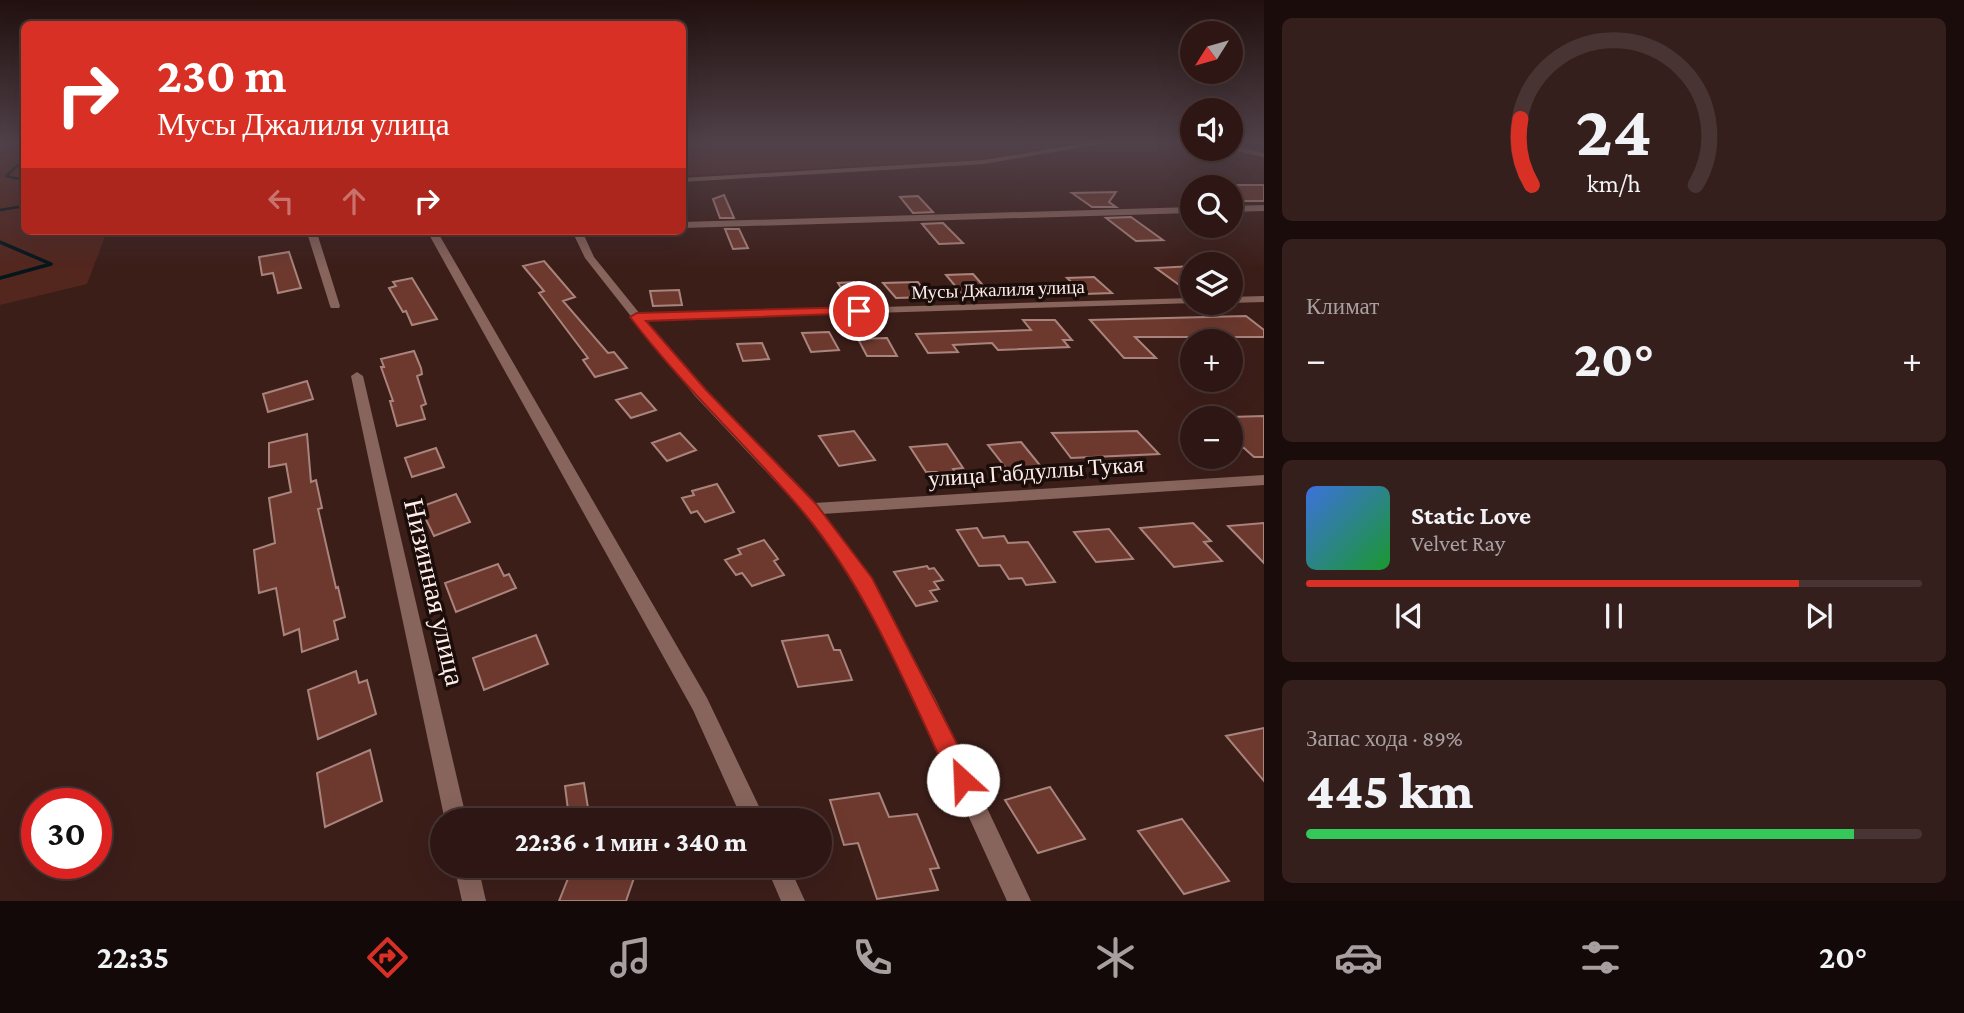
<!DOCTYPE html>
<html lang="ru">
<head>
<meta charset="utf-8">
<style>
  :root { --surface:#2d1613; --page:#351f1c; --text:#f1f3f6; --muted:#a79fa0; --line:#483533; --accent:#d93025 }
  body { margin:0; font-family:"Crimson Pro",serif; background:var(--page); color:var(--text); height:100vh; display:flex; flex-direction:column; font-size:26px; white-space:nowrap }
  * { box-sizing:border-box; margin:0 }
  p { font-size:23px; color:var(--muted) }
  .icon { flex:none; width:38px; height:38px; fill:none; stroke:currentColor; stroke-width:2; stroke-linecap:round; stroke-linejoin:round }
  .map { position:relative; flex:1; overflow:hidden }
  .details { display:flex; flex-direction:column; gap:18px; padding:18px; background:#190c0a; width:700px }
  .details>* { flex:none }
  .banner { position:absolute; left:21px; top:21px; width:665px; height:214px; border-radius:10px; box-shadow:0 7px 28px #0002,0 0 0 2px var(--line); background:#d93025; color:#fff; overflow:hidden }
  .needle { width:46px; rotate:233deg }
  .fabs { position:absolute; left:1180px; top:21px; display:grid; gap:14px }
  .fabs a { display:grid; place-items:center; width:63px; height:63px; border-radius:50%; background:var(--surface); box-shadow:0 7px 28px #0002,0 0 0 2px var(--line); font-size:35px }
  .speed { position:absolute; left:21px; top:788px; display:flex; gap:14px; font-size:35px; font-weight:700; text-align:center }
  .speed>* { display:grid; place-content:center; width:91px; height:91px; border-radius:50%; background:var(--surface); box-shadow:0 7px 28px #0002,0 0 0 2px var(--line); line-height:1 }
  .speed .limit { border:10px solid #d22; background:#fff; color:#111 }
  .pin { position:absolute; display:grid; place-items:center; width:60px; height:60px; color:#fff; margin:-30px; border:4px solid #fff; border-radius:50%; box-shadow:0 2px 7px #0007 }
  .me { position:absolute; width:77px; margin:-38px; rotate:335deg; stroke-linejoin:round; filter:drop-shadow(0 0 5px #0008) }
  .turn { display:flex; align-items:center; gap:24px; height:147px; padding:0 21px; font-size:32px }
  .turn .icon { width:91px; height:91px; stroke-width:2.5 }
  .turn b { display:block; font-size:49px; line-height:60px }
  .lanes { display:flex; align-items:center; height:66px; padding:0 21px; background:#0003; justify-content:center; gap:35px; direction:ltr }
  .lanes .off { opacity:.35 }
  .big { font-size:52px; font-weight:800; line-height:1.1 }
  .details .card { flex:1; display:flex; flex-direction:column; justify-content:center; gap:10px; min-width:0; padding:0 24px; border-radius:10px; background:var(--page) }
  .details .dial { align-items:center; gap:0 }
  .dial svg { height:182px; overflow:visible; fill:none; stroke:var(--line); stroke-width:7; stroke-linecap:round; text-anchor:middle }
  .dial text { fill:var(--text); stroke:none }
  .song { display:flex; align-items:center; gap:21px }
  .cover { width:84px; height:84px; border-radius:10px; background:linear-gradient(135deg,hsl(220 70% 55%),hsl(130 70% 35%)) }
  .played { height:7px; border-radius:4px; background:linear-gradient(90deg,var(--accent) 80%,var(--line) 80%) }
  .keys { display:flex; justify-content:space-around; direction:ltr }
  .heat { display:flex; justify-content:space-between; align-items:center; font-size:38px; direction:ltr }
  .charge { height:10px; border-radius:5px; background:linear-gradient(90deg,#34c759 89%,var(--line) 0) }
  .trip { position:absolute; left:430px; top:808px; width:402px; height:70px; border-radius:35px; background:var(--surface); box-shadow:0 7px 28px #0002,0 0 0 2px var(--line); font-weight:800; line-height:70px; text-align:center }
  .menu { display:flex; height:112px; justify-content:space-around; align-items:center; background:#120908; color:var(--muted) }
  .menu .icon { width:49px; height:49px }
  .menu .current { color:var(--accent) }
  .menu b { font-size:32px; color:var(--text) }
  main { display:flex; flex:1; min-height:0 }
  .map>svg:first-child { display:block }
  .green { fill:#53261e }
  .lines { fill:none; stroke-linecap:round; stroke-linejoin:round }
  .stream-far1 { stroke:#02161c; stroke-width:2.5 }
  .stream { stroke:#02161c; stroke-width:3.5 }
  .building { fill:#6d392f; stroke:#a9847c; stroke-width:2 }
  .minor { fill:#87645c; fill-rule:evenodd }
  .route { fill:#d93025; stroke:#8d1f18; stroke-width:2 }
  .labels { text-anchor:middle; stroke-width:7; stroke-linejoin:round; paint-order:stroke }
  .far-street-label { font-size:19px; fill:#feede9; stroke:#1a0d0a }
  .street-label { font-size:23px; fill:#feede9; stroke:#1a0d0a }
  .near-street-label { font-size:28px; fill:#feede9; stroke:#1a0d0a }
</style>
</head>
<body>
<main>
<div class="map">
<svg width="1264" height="901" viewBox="0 0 1264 901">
  <rect width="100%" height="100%" fill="#3c1e19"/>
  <path class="green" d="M0 141H24V231H107L87 284 0 305Z
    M683 141H1022L1021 146 1053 148 975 160 683 176Z"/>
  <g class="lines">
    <path class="stream-far1" d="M24 160 6 176 24 180
      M0 210 24 206"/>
    <path class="stream" d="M0 242 51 264 0 278"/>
  </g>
  <path class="building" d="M1230 185H1264V201H1230Z
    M1116 192 1109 202 1116 207H1092L1072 193Z
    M724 195 734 218H720L713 199Z
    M918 196 933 212 913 213 900 197Z
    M1131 217 1163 240 1136 241 1106 218Z
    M943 223 963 243 939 244 922 224Z
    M725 229H739L748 248 733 249Z
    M289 252 301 288 278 293 273 273 262 275 259 257Z
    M544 261 575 297 563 301 608 353 614 352 627 368 595 377 583 360 588 358 539 293 544 291 523 266Z
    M1192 266V286L1182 287 1156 268Z
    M973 274 988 291 961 293 946 275Z
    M1094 277 1112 293 1084 294 1067 278Z
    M412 278 437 319 412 325 406 311 403 312 389 288 396 286 393 282Z
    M854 282 863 297 847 298 838 283Z
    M918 282 929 297 896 298 883 283Z
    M679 290 682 305 653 306 650 291Z
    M1246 316 1264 330V337H1135L1156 358H1124L1090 320Z
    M1023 320H1055L1072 340H1063L1069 347 998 350 992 343 953 345 958 352 928 353 916 334 1031 330Z
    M829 332 839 350 811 352 802 333Z
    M887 338 897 356H867L858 339Z
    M762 343 769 359 743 361 737 344Z
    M414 351 421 368 422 374 417 376 426 404 421 406 425 419 397 426 390 401H393L381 367H384L381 359Z
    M307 381 313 399 268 412 263 394Z
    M641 393 656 410 631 418 616 400Z
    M1264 416V457H1254L1244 448H1230V417Z
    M854 431 875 460 839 466 819 436Z
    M1137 431 1159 454 1071 458 1052 433Z
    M680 433 696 450 667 461 652 443Z
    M307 434 311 482 316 480 322 508 318 509 336 588 338 587 345 617 334 621 338 639 302 652 299 629 284 635 276 588 259 593 254 550 275 543 269 498 291 492 286 464 269 467V443Z
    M1021 442 1043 469 1009 472 988 445Z
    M947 444 963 468 953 469 958 476 940 477 937 472H926L910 447Z
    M436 448 444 467 412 477 405 458Z
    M717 484 734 512 705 522 697 511 691 513 682 498 694 495 692 491Z
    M456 494 470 522 434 536 420 507Z
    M1193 523 1211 541 1204 542 1222 561 1174 567 1140 528Z
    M1264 523V563L1228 526Z
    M977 528 983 538 1004 536 1008 543 1028 542 1055 582 1026 585 1022 578 1009 579 1000 565 979 566 957 530Z
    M1109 529 1133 559 1096 562 1074 532Z
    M764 540 778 559 774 561 784 575 752 586 742 573 736 575 725 560 741 554 738 549Z
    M498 564 504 576 509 574 516 588 456 612 445 583Z
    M927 566 929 569 934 568 943 580 934 582 939 589 930 591 937 601 916 606 894 572Z
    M536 635 548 664 484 690 473 658Z
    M828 635 834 650H840L852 680 798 687 782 641Z
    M356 671 359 683 367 680 376 714 318 739 308 690Z
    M1264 728V781L1226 736Z
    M370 750 382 801 325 827 317 773Z
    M584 783 589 814 569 818 565 786Z
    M1050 787 1085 839 1038 853 1005 800Z
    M879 793 889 817 917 814 939 868 930 869 938 890 877 899 858 843 844 845 830 800Z
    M1182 819 1229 881 1184 894 1138 831Z
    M573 866H614L635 875 626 901H559Z"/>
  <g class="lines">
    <path class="minor" d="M1098 141H1117L984 164 682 182V178L984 160Z
      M1230 145 1264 153V157L1228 149H1230Z
      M1264 205V211L1230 212V206Z
      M1192 207V213L682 228V222Z
      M313 231H323L318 236 340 306 339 308H331L330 306 308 236Z
      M427 231H437L707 698 766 821H743L693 710Z
      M572 231H582L594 257 640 314 1192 298V303H1196L645 320 705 390 814 503 1264 475V485L822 514 871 579 936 700 1031 901H1007L922 714 859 589 805 513 695 396 633 319 585 258Z
      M1264 296V302L1230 303H1228H1230V297Z
      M357 372 363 376 467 821H445L351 376Z
      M454 866H478L486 901H462Z
      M766 866H789L805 901H781Z"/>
  </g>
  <linearGradient id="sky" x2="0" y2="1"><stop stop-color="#21100e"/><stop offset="0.53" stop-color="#504149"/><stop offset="1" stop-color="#504149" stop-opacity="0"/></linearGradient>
  <rect width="1264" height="268" fill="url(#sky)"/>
  <path class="route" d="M859 307 865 311 863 313 646 321 706 390 816 504 872 578 971 771 975 780 971 788 963 792 954 788C909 694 871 594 804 513 748 446 683 387 630 317L637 313Z"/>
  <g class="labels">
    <g class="far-street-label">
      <text transform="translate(998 289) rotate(-2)" y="7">Мусы Джалиля улица</text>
    </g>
    <g class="street-label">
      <text transform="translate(1036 471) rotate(-4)" y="8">улица Габдуллы Тукая</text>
    </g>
    <g class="near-street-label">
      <text transform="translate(435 592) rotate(77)" y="10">Низинная улица</text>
    </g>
  </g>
</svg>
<div class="fabs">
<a><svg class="needle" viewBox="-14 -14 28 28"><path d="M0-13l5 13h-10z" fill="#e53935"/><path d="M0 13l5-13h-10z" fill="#a79fa0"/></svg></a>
<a><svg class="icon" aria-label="sound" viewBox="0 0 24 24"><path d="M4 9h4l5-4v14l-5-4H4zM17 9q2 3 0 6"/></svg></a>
<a><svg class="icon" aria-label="search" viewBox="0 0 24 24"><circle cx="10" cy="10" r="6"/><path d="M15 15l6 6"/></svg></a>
<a><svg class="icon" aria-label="layers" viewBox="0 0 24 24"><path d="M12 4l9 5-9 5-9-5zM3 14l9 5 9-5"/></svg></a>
<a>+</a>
<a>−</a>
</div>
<div class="speed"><div class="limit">30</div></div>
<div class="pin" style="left:859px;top:311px;background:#d93025"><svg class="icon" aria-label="arrive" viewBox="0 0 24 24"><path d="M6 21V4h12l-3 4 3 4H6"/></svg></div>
<svg class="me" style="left:963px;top:780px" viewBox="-20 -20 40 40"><circle r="19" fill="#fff"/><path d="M0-13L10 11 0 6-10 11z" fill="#d93025"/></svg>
<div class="trip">22:36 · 1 мин · 340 m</div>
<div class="banner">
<div class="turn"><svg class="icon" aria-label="right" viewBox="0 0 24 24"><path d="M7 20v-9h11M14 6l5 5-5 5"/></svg><div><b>230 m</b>Мусы Джалиля улица</div></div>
<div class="lanes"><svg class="icon off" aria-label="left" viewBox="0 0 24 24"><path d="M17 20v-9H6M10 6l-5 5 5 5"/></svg><svg class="icon off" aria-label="ahead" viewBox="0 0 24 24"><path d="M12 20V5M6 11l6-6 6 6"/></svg><svg class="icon" aria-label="right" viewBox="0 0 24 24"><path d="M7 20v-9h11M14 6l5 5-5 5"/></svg></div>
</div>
</div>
<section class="details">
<div class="card dial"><svg viewBox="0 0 100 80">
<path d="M14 69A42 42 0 1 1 86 69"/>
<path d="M14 69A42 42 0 0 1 9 40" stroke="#d93025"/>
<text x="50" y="56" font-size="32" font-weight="700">24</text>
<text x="50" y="72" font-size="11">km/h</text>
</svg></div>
<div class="card"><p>Климат</p>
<div class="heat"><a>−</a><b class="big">20°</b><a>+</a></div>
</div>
<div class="card">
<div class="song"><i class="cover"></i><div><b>Static Love</b><p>Velvet Ray</p></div></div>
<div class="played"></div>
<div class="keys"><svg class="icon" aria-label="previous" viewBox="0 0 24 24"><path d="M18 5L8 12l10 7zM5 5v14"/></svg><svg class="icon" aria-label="pause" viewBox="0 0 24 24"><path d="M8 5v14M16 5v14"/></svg><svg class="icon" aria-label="next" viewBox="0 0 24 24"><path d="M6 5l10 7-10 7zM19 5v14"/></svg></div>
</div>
<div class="card"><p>Запас хода · 89%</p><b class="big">445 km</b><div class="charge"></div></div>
</section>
</main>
<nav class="menu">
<b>22:35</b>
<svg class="icon current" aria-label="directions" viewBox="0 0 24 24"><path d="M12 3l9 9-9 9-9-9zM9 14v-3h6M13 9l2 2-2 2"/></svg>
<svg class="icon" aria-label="music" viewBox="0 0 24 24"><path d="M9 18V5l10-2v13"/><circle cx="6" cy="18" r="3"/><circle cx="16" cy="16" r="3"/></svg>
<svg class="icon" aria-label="phone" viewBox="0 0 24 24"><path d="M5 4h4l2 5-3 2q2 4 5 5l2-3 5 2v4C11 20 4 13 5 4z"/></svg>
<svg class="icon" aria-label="climate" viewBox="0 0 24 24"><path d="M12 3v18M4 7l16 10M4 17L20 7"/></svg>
<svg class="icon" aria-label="car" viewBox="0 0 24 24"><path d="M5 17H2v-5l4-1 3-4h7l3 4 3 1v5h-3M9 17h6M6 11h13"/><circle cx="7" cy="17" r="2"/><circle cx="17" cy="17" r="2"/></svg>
<svg class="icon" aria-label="filters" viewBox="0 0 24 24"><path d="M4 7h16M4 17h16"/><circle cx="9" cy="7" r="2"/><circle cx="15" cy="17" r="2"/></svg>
<b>20°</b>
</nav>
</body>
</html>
